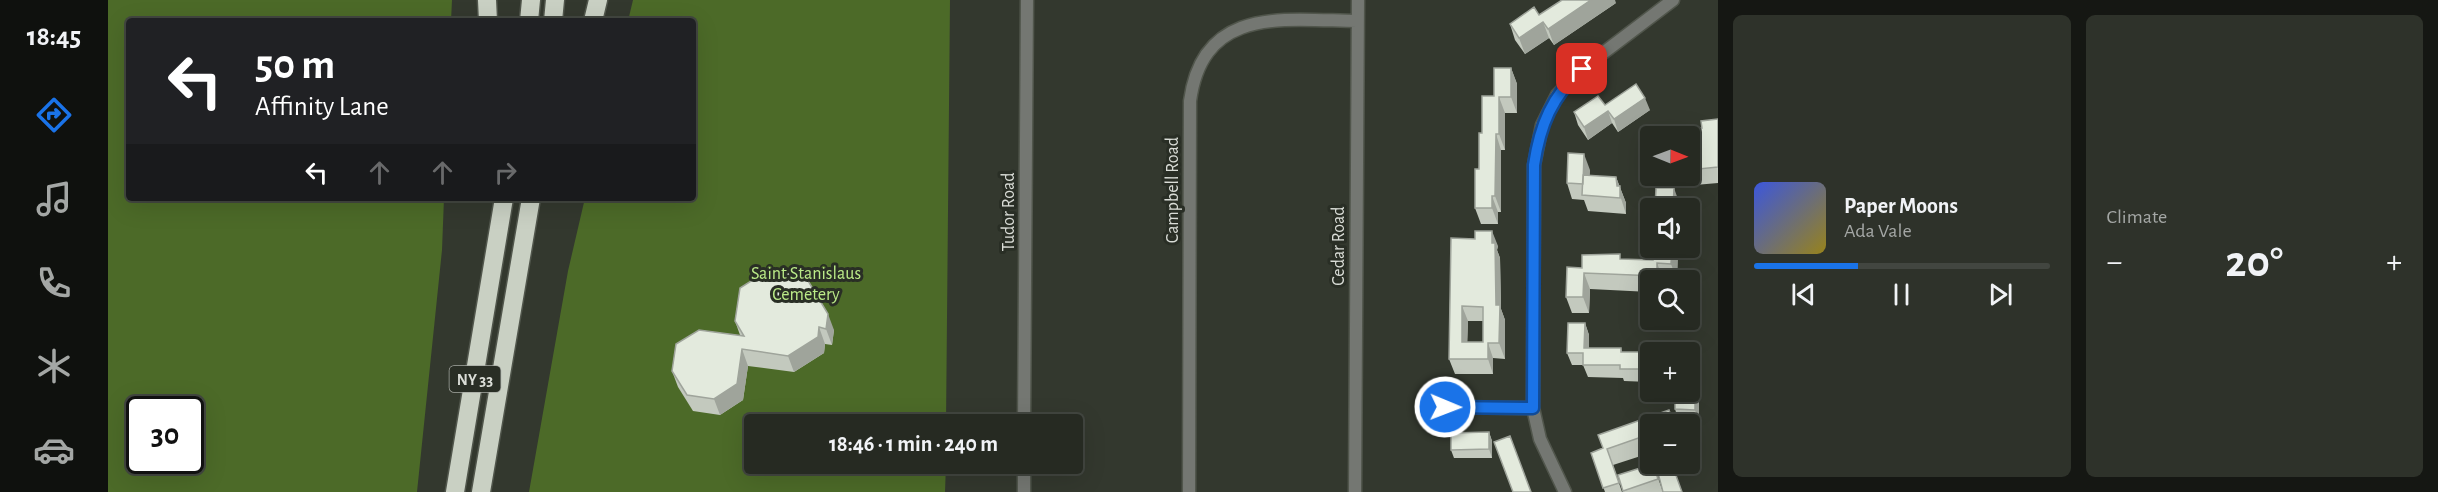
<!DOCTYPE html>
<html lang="en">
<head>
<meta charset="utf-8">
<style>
  :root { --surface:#262a22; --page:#2e322a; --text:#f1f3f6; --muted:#a4a7a5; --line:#424640; --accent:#1a73e8 }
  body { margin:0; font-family:"Alegreya Sans",sans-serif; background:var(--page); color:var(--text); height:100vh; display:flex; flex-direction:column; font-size:22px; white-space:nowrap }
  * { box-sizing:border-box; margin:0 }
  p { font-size:20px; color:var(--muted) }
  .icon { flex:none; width:33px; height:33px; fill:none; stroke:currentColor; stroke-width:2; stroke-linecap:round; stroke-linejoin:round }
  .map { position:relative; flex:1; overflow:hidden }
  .sheet { display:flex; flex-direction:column; gap:15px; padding:15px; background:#151713; width:720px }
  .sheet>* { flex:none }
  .top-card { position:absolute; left:18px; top:18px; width:570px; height:183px; border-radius:6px; box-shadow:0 6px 24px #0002,0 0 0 2px var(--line); background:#202124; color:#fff; overflow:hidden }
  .needle { width:39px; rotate:91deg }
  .fabs { position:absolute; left:1532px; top:126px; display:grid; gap:12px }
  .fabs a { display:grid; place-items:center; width:60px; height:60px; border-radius:6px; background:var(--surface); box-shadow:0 6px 24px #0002,0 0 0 2px var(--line); font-size:30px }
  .speed { position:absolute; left:18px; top:396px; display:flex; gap:12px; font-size:30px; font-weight:700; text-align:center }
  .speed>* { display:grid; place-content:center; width:78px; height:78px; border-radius:50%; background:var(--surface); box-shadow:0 6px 24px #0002,0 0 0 2px var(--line); line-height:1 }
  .speed .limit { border:3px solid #111; border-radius:9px; background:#fff; color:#111 }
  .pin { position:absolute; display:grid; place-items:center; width:51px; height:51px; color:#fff; margin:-26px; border-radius:12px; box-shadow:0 3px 9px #0006 }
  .me { position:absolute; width:66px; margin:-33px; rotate:91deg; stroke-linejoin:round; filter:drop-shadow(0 0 4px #0008) }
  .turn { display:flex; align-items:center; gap:21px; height:126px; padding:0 30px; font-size:27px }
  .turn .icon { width:78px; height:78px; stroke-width:2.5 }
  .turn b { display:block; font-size:42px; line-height:51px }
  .lanes { display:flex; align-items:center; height:57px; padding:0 30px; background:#0003; justify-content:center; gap:30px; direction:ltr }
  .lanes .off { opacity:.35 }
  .big { font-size:45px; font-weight:600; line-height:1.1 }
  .sheet .card { flex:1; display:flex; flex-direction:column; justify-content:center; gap:9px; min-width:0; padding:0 21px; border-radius:9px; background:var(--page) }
  .song { display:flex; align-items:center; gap:18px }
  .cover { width:72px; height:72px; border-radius:9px; background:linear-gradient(135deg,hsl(230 70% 55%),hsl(50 70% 35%)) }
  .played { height:6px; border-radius:3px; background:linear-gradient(90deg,var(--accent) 35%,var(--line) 35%) }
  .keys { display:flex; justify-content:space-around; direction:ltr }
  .heat { display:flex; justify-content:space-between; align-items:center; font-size:33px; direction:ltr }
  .sheet .tiles { flex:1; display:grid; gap:15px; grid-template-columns:repeat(2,1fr) }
  .trip { position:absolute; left:636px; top:414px; width:339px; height:60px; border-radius:6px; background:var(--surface); box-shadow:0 6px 24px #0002,0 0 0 2px var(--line); font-weight:600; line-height:60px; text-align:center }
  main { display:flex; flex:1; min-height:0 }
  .menu { display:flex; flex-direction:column; width:108px; justify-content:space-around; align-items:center; background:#0f110e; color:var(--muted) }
  .menu .icon { width:42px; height:42px }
  .menu .current { color:var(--accent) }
  .menu b { font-size:27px; color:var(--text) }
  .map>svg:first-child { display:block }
  .green { fill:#4c6a28; fill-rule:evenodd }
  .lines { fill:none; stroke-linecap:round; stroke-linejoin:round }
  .street-casing { stroke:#51564c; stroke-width:15 }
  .highway-casing { stroke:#51564c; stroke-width:21 }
  .street { stroke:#747772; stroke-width:12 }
  .highway { stroke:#c9d0c3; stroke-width:18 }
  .wall { fill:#c3c9be; fill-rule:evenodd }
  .shaded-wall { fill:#9fa49b }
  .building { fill:#e3eadd; stroke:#9fa49b; stroke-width:1.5; fill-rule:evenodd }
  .route-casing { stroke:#114b97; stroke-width:15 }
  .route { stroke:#1a73e8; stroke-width:10 }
  .labels { text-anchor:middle; stroke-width:6; stroke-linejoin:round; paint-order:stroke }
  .shield { fill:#292e25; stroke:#a5a8a2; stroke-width:1.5 }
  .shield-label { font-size:16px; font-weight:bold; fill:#daddd7 }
  .street-label { font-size:18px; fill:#daddd7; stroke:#292e25 }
  .park-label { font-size:18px; fill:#bbeb88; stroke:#292e25 }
</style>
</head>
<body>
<main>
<nav class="menu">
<b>18:45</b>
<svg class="icon current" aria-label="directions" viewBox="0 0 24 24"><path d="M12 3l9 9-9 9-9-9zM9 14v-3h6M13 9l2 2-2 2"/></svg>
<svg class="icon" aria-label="music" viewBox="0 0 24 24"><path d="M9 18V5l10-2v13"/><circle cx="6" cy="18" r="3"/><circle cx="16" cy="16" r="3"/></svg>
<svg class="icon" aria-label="phone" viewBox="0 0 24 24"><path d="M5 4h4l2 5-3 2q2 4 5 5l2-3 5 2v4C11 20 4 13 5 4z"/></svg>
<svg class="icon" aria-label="climate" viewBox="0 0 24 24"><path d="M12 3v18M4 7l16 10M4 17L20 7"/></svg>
<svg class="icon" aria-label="car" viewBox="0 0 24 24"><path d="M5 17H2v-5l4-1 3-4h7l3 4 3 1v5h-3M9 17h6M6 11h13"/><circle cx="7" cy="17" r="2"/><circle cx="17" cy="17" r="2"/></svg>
</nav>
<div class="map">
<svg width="1610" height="492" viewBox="0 0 1610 492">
  <rect width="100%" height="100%" fill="#33382e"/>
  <path class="green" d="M0 0H344L343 21H21V198H336L334 250 309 492H0ZM32 410H82V460H32Z
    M525 0H842L838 424H646V464H838L837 492H421L460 271 477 198H585V21H520Z"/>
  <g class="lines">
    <defs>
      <path id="street" d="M1337 407 1425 408
        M916 424 919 0
        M916 492V464
        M1081 492 1082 101C1095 5 1177 20 1249 21
        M1247 492 1250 0
        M1457 492 1432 439 1425 408 1426 165 1434 125 1449 95 1474 69 1565 0"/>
      <path id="highway" d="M379 0 380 21
        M421 21 423 0
        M445 21 447 0
        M485 21 490 0
        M347 492 396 198
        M373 492 423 198"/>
    </defs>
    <use href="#street" class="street-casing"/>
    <use href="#highway" class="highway-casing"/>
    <use href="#street" class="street"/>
    <use href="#highway" class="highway"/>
  </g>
  <path class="wall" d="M1508 3 1446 45 1441 38 1417 54 1407 40 1402 24 1431 15Z
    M1403 68 1409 84V113H1397V150H1393V212H1390V224H1373L1367 208 1374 133Z
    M1497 105 1542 110 1510 132 1504 123 1480 140 1470 125 1466 112Z
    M1610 119V183L1587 185 1581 170 1586 141 1594 128Z
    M1482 170 1481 176 1508 177 1518 203V214L1480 211 1476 200 1464 199 1459 183Z
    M1343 238 1390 246 1389 250 1392 258 1393 309 1397 320V359L1385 358V374H1347L1341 359ZM1360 321H1375V342H1359Z
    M1545 248H1570L1569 280 1555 279V280H1542V292L1482 289 1481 313H1464L1458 297 1474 268 1514 259 1545 260Z
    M632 288 726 330 724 345 717 344 716 353 686 372 640 366 635 400 612 415 585 411 570 387 564 371 632 335 627 321Z
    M1477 323 1481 335V348H1513L1514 352H1542V382L1516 381 1515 378 1480 377 1475 365H1464L1459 353Z
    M1587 371 1591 384V422H1571L1567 409Z
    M1542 424V453L1505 465 1514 492H1497L1483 453 1495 448Z
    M1381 432 1384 441V458H1346L1343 450Z
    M1545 464 1555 492H1515L1510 475Z"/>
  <path class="shaded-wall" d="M1483 0H1507L1508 3 1446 45 1440 29Z
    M1435 22 1441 38 1417 54 1411 38Z
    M1403 68 1409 84V113L1403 97Z
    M1391 97 1397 113V150L1391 134Z
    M1537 98 1542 110 1510 132 1506 119Z
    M1500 111 1504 123 1480 140 1476 127Z
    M1388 134 1393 150V212L1387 196Z
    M1476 154 1482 170 1481 196 1475 184Z
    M1508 177 1518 203V214L1509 186Z
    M1566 188 1572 205V208H1565Z
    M1384 196 1390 212V224L1384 208Z
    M1384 231 1390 246 1389 250 1392 258 1393 309 1397 320V359L1391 343 1388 305 1384 243Z
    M1564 248H1570L1569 280 1563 264Z
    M1549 263 1555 279V280H1551L1549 276Z
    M1476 273 1482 289 1481 313 1475 297Z
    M1354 306 1360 321 1359 357 1354 342Z
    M720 314 726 330 724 345 718 329Z
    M1477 323 1481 335V360L1476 348Z
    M711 327 717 344 716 353 686 372 680 356Z
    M1380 343 1385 358V374L1380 359Z
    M634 349 640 366 635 400 612 415 606 399Z
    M1587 371 1591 384V422L1587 410Z
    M1381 432 1384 441V458L1381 449Z"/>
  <path class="building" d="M1454 0H1483L1440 29 1435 22 1411 38 1402 24 1426 7 1431 15Z
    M1386 68H1403V97H1391V134H1388L1387 196H1384V208H1367V169H1371V133H1374V96H1386Z
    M1528 84 1537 98 1506 119 1500 111 1476 127 1466 112 1490 96 1497 105Z
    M1610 119V167L1581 170V141H1586L1585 129 1594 128 1593 121Z
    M1460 153 1476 154 1475 184 1459 183Z
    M1475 175 1508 177 1509 186H1512V198L1474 195Z
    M1548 188H1566L1565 208H1547Z
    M1367 231H1384V243H1387L1388 305H1392L1391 343H1380V359H1341L1343 238 1367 239ZM1354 306 1375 307V342H1354Z
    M1545 248H1564L1563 264 1549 263V276L1476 273 1475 297H1458L1459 267 1474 268V255L1512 254V259L1545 260Z
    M662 269 696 274 720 314 718 329 711 327 710 337 680 356 634 349 629 384 606 399 579 395 564 371 568 344 591 330 636 336 627 321 632 288Z
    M1460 323H1477L1476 348H1513V352H1550H1542V369H1512V365H1475V353H1459Z
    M1581 371H1587V410L1567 409V392H1581Z
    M1561 410 1566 424H1542V434L1499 449 1511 483 1495 488 1483 453 1495 448 1490 435Z
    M1381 432V449L1343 450V433Z
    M1402 436 1423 492H1405L1386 442Z
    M1545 464 1550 479 1515 491 1510 475Z
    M1565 467 1574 492H1555L1550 473Z"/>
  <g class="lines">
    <defs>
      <path id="route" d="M1337 407 1425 408 1426 165C1432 125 1444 96 1474 69"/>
    </defs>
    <use href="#route" class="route-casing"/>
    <use href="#route" class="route"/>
  </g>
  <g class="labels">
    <rect class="shield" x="341.5" y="366" width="51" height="26" rx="4.5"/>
    <g class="shield-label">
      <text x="367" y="385">NY 33</text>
    </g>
    <g class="street-label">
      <text transform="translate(1064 190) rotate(-90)" y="6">Campbell Road</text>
      <text transform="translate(900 212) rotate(-90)" y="6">Tudor Road</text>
      <text transform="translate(1230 246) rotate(-90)" y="6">Cedar Road</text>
    </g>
    <g class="park-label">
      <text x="698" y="279">Saint Stanislaus<tspan x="698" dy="21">Cemetery</tspan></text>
    </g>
  </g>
</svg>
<div class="fabs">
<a><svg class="needle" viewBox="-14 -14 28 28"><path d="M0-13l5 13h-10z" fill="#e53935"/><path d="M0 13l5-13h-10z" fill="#a4a7a5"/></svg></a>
<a><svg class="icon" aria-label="sound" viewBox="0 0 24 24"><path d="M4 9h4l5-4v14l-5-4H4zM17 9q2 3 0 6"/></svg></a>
<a><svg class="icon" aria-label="search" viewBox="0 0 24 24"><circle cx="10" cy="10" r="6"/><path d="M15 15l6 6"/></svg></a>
<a>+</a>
<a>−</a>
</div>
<div class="speed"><div class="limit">30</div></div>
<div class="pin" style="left:1474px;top:69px;background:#d93025"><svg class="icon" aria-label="arrive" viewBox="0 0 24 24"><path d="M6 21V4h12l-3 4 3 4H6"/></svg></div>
<svg class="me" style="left:1337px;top:407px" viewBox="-20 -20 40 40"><circle r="17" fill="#1a73e8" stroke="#fff" stroke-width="3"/><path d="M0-11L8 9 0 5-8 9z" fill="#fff"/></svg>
<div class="trip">18:46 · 1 min · 240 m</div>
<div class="top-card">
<div class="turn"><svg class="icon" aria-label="left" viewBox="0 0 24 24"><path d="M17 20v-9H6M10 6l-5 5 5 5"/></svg><div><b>50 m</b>Affinity Lane</div></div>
<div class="lanes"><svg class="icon" aria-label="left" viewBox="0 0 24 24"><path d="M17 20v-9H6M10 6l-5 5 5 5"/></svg><svg class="icon off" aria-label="ahead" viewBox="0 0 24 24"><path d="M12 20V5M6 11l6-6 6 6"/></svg><svg class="icon off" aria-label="ahead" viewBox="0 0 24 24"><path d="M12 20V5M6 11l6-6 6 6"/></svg><svg class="icon off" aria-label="right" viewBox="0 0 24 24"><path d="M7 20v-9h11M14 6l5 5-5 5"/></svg></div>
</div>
</div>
<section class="sheet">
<div class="tiles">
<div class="card">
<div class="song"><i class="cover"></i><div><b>Paper Moons</b><p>Ada Vale</p></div></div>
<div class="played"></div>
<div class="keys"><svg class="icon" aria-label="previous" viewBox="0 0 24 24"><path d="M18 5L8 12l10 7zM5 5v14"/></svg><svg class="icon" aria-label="pause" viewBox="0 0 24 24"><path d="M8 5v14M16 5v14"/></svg><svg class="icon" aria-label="next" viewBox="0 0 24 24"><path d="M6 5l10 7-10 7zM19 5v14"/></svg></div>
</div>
<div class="card"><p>Climate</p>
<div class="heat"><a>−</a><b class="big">20°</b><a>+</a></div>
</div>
</div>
</section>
</main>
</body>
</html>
